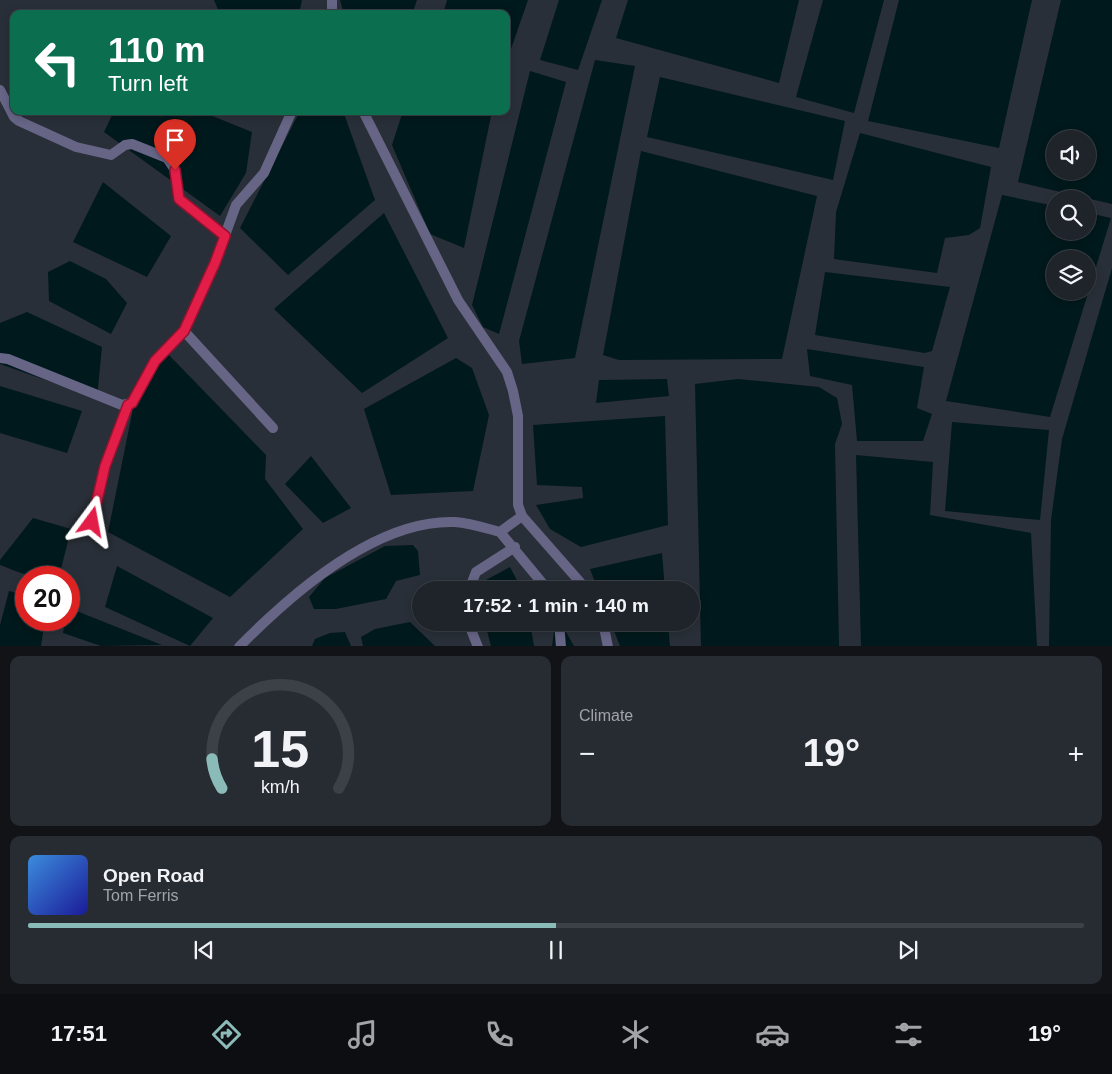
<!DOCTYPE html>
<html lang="en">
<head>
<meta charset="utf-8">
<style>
  :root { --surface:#1f232a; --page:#272b32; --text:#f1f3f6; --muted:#a1a4a8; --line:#3c4047; --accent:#8bbbb9 }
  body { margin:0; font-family:Helvetica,sans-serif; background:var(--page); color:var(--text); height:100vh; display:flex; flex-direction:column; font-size:19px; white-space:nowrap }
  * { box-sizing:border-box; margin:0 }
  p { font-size:16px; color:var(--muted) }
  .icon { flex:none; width:28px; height:28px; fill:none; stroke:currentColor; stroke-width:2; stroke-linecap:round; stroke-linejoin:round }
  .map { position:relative; height:646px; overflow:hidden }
  .details { display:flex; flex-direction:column; gap:10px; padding:10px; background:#111317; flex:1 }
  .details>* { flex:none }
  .guide { position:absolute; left:10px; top:10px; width:500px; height:105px; border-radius:10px; box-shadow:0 2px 8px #0003,0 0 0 1px var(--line); background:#0b6e4f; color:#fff; overflow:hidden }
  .tools { position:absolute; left:1046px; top:130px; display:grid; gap:10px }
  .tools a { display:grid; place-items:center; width:50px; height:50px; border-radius:50%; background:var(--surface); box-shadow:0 2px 8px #0003,0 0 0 1px var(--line); font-size:25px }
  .speed { position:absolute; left:15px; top:566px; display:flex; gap:10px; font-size:25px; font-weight:700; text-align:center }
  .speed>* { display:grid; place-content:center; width:65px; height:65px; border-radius:50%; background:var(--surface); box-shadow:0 2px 8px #0003,0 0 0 1px var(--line); line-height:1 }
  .speed .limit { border:8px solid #d22; background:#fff; color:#111 }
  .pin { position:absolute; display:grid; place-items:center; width:42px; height:42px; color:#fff; margin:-51px -21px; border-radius:50% 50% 50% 0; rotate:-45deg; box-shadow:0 0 5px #0007 }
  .pin .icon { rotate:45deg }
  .me { position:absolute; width:55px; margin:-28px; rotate:13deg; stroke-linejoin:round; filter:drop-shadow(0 0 4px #0008) }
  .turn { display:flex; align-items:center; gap:18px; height:105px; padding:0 15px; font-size:22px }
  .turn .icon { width:65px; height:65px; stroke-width:2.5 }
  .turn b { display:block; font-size:35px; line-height:42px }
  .big { font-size:38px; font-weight:700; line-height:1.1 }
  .details .widget { flex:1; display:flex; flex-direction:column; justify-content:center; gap:8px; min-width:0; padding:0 18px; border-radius:10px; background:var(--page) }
  .details .dial { align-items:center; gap:0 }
  .dial svg { height:130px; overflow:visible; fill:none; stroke:var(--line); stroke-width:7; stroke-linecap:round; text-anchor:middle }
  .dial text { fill:var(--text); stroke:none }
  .song { display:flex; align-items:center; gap:15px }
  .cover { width:60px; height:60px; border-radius:8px; background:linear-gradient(135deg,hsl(210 70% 55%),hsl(240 70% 35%)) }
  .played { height:5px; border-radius:2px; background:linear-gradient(90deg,var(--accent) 50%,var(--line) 50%) }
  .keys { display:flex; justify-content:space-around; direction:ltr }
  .heat { display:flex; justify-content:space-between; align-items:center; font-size:28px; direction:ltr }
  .details .tiles { flex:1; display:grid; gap:10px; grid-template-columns:1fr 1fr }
  .widget:last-child { grid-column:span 2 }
  .trip { position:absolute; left:412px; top:581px; width:288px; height:50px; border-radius:25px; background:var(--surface); box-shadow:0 2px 8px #0003,0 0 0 1px var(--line); font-weight:700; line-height:50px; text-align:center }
  .menu { display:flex; height:80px; justify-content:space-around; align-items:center; background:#0c0e11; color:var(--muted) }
  .menu .icon { width:35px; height:35px }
  .menu .selected { color:var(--accent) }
  .menu b { font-size:22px; color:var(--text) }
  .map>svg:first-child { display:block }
  .water { fill:#00191c; fill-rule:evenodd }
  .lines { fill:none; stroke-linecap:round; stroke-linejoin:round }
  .service { stroke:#676586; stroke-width:9 }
  .minor { stroke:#676586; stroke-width:10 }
  .tertiary { stroke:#676586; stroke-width:10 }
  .route-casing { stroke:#92132f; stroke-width:12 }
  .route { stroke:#e11d48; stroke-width:9 }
</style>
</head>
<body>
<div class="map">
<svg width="1112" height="647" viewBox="0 0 1112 647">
  <rect width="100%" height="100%" fill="#292f38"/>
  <path class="water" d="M214 0H302L299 14H220Z
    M340 0H417L412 14H344Z
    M447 0H528L511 49 506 47V14H443Z
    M559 0H602L578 70 540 60Z
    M628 0H799L779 83 616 38Z
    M823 0H884L854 113 796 97Z
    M899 0H1032L999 148 868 121Z
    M1061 0H1112V204L1018 182ZM1055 139H1088V171H1055Z
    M595 60 635 66 575 358 522 364 519 341Z
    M530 71 566 82 499 334 483 327 472 305Z
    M660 77 845 121 833 180 647 137Z
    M114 111H200L252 132 246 173 220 216 104 132Z
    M300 111H343L375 200 288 275 240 228Z
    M403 111H492L464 248 430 234 392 145Z
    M860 133 991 167 980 228 969 235 945 238 937 273 834 259 836 212Z
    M641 151 817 196 782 359 619 360 603 355Z
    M103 182 171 236 147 277 73 242Z
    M1002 195 1055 206V231H1088V213L1111 218 1050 417 946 401ZM1055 259H1088V291H1055Z
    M384 213 448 338 362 393 274 309Z
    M70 261 106 279 127 303 111 334 49 301 48 272Z
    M1112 268V646H1049L1051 520 1062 439Z
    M825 272 950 287 932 351 925 353 815 335Z
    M27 312 102 347 97 398 0 364V323Z
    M807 349 924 367 917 408 932 414 923 441H857L852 385 810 376Z
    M167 353 266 455 265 479 303 529 230 597 108 532 137 389Z
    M456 358 472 368 489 415 473 491 391 495 364 409Z
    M667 379 669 396 596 403 599 380Z
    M738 379 819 387 837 398 842 424 835 444 839 646H701L695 384Z
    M0 386 82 411 67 453 0 433Z
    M665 416 668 525 581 547 550 529 536 505 583 498 582 487 537 485 533 425Z
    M952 422 1049 430 1040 520 945 511Z
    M856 455 933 462 930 515 1031 533 1037 646H861Z
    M311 456 351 508 323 523 285 484Z
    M33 518 71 529 60 573C38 582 21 573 0 565V560Z
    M413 545 418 551 420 575 396 581 386 599 336 609H314L309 597 325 578 385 546Z
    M662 553 665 590H598L590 569Z
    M117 566 213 618 190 646 105 607Z
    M510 567 522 590H482L486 580Z
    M9 591 26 595V620H45L41 646H0V625Z
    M69 608 162 645 101 646 63 633 65 620H69Z
    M410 622 435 646H363L361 637 375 629Z
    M485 623H530L534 646H491Z
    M555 623H561L574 646 552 647Z
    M611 623H668L670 646H620Z
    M345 632 351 646H312L315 639 330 633Z"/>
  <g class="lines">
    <path class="service" d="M92 523 105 466 128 405"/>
    <path class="minor" d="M0 90 14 117 19 121 76 147 111 155 125 145 132 144 167 158 175 170 179 199 225 236
      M184 331 273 428
      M0 358 8 359 122 405 132 403 155 361 184 331 215 263 236 205 264 173 292 111
      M500 532 548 590
      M469 590 476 572 515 547
      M468 622 478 647
      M559 622 561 647
      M239 647C292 593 376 519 455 522 470 523 485 528 500 532L522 516"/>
    <path class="tertiary" d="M332 0V14
      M363 111 458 300 507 372 513 391 518 416V505L522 516 587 590
      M603 622 608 647"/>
  </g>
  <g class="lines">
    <defs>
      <path id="route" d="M92 522 105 466 128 405 132 403 155 361 184 331 215 263 225 236 179 199 175 170"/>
    </defs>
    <use href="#route" class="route-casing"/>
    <use href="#route" class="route"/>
  </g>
</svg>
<div class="tools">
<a><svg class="icon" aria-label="sound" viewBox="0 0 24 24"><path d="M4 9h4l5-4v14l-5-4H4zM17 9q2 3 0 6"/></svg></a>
<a><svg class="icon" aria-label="search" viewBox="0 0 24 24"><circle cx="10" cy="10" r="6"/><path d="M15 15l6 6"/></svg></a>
<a><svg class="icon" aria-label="layers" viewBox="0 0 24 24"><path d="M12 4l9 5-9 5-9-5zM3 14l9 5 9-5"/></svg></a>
</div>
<div class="speed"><div class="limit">20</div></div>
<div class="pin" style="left:175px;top:170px;background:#d93025"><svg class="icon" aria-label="arrive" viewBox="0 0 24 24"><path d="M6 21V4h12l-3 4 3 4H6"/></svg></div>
<svg class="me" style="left:92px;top:522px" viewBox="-20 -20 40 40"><path d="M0-17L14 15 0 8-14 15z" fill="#e11d48" stroke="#fff" stroke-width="4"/></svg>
<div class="trip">17:52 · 1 min · 140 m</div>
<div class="guide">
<div class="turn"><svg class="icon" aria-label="left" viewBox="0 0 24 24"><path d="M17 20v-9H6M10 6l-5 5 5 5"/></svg><div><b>110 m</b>Turn left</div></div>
</div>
</div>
<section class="details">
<div class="tiles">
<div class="widget dial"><svg viewBox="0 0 100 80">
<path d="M14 69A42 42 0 1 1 86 69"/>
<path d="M14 69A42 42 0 0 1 8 51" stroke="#8bbbb9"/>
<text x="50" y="56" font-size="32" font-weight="700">15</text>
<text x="50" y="72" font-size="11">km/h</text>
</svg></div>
<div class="widget"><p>Climate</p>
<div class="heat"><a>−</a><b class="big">19°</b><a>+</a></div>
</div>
<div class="widget">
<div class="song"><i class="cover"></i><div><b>Open Road</b><p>Tom Ferris</p></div></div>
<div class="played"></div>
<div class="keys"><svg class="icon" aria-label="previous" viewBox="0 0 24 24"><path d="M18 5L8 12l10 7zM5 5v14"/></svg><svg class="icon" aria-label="pause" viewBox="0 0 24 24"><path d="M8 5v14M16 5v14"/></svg><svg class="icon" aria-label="next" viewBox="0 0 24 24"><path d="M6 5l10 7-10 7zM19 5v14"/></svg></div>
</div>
</div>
</section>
<nav class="menu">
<b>17:51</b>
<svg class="icon selected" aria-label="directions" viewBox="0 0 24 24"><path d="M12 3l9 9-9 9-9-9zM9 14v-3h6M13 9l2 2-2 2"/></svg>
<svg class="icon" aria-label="music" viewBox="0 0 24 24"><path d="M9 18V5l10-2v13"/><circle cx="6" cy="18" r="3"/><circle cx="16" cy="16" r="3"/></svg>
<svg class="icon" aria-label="phone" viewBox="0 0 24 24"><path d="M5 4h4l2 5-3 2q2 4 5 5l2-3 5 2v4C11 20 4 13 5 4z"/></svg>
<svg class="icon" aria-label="climate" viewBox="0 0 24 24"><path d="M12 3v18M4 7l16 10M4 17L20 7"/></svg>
<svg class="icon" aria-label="car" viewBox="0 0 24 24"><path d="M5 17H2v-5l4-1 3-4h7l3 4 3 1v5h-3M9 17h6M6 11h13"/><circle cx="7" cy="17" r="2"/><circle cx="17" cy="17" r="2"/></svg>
<svg class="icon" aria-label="filters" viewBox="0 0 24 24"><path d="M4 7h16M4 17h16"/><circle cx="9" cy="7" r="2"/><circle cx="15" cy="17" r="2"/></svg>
<b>19°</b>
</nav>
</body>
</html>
